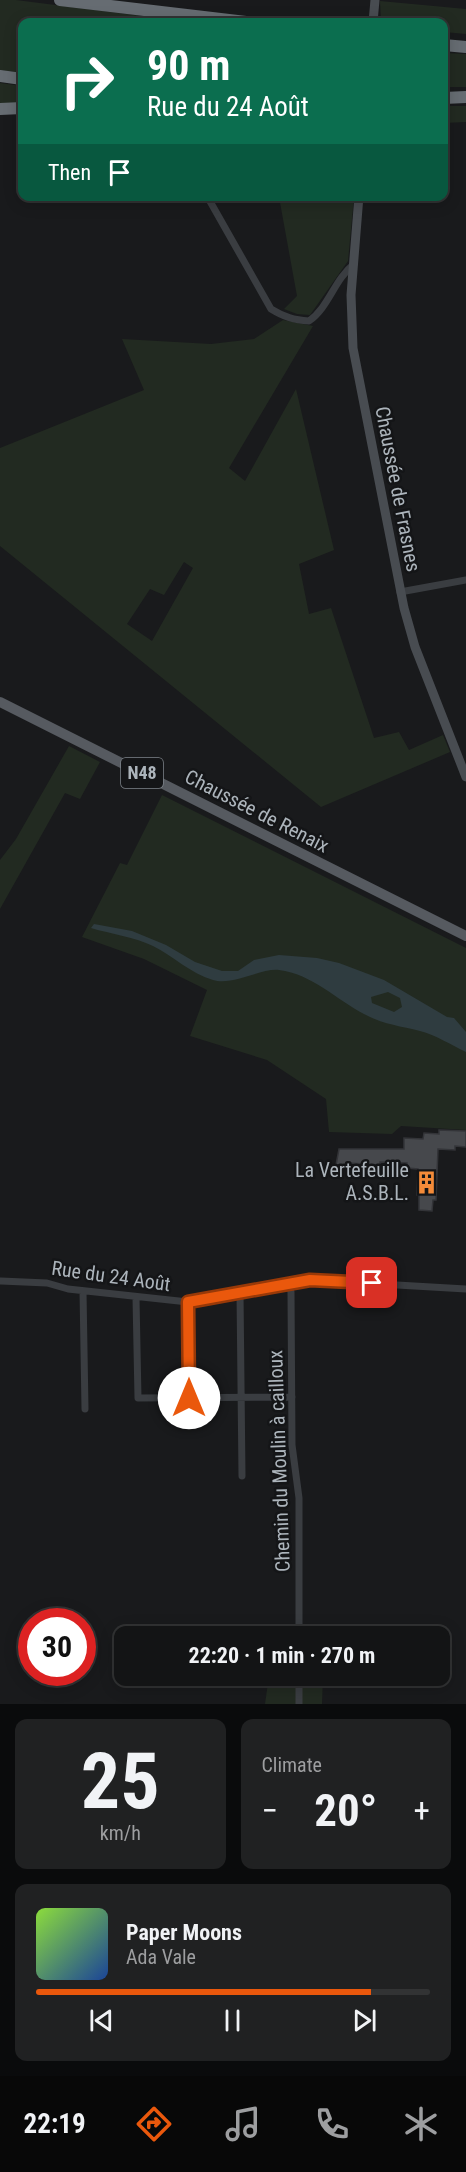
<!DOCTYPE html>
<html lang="en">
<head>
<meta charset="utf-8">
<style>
  :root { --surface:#131415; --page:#202122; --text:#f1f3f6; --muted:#9d9ea0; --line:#323334; --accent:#ea580c }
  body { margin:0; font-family:"Roboto Condensed",sans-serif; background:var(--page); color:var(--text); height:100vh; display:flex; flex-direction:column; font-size:22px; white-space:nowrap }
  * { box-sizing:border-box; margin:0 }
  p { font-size:20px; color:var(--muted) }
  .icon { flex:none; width:33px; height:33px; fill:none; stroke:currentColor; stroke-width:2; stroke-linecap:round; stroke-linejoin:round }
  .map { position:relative; height:1704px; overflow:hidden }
  .drawer { display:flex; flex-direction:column; gap:15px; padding:15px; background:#0a0b0c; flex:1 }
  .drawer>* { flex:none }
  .top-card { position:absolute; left:18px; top:18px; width:430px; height:183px; border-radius:12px; box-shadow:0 3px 15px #0003,0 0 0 2px var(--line); background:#0b6e4f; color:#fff; overflow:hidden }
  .speed { position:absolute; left:18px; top:1608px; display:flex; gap:12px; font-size:30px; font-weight:700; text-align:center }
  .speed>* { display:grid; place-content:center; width:78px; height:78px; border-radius:50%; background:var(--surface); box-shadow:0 3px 15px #0003,0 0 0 2px var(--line); line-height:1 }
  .speed .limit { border:9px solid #d22; background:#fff; color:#111 }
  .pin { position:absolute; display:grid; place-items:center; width:51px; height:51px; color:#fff; margin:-26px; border-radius:12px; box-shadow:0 3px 9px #0006 }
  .me { position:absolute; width:66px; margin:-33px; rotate:0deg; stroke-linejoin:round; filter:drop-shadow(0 0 4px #0008) }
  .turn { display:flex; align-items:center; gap:21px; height:126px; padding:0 30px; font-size:27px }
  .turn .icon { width:78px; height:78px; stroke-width:2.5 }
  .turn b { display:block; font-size:42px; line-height:51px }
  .then { display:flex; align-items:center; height:57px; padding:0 30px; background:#0003; gap:12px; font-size:22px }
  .big { font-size:45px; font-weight:700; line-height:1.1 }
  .drawer .tile { flex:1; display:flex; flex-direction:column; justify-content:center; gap:9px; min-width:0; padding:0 21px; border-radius:12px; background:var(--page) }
  .drawer .dial { align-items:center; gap:0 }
  .dial b { font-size:78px; line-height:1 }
  .song { display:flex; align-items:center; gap:18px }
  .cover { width:72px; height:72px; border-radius:9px; background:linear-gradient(135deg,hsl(90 70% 55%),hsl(220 70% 35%)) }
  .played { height:6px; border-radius:3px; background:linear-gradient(90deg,var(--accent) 85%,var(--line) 85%) }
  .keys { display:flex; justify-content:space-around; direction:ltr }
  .heat { display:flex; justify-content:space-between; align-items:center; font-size:33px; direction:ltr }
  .drawer .tiles { flex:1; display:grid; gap:15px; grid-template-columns:1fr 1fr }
  .tile:last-child { grid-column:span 2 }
  .trip { position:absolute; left:114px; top:1626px; width:336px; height:60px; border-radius:12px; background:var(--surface); box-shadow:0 3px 15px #0003,0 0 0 2px var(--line); font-weight:700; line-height:60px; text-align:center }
  .dock { display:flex; height:96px; justify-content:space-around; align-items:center; background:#080808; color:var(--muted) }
  .dock .icon { width:42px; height:42px }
  .dock .selected { color:var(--accent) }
  .dock b { font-size:27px; color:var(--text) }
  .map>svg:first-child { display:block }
  .green { fill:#222a21; fill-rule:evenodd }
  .water { fill:#2f3c40; fill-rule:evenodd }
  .building { fill:#46484c; stroke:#333438; stroke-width:1.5 }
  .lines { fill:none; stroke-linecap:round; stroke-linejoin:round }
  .street { stroke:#3a3d41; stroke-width:7 }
  .secondary { stroke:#484c51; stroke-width:9 }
  .primary { stroke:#565a60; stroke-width:10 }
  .highway { stroke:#666c72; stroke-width:12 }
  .route-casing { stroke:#983908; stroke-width:15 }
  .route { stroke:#ea580c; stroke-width:10 }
  .labels { text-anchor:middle; stroke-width:5; stroke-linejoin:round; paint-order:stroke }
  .shield { fill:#141517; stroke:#7e848a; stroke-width:1.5 }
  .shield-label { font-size:18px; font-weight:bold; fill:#acb4bb }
  .street-label { font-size:20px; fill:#acb4bb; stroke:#141517 }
  .poi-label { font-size:20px; fill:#acb4bb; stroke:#141517; text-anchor:end }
</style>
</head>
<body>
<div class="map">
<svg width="466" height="1704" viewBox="0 0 466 1704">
  <rect width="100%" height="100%" fill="#191a1c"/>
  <path class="green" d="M0 0H16L189 22H22V73L0 70Z
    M380 1 466 9V34L444 32V22H381Z
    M444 53 466 54V87H444Z
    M0 83 22 86V103L0 104Z
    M444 106H466V122L444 123Z
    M279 197H354L348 261 310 315 297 314 284 309 297 296Z
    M283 320 313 326 229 468 245 481 296 389 334 550 299 564 309 614 331 608 374 738 399 732 409 750 443 735 450 752 321 807 0 546V448L144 390 122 339 211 344 254 339ZM184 562 193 568 152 641 127 624 150 589 164 595Z
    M69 746 100 762 80 799 65 793 0 909V860L16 839Z
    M162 795 466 948V1130L401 1126 392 1134 329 1132 326 1099 267 1060 190 1036 207 990 144 959 82 937 120 863 127 865Z
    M269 1676H323L322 1704H265Z"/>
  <path class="water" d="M94 924 132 931 166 945 195 962 222 971H238L254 960 279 955 317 958 339 963 384 980 447 1017 454 1018 466 1032V1052C451 1045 436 1035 420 1031 400 1026 382 1024 364 1014 337 1000 312 974 279 970 261 968 233 986 213 980 190 973 173 956 153 946 135 937 111 934 91 928ZM388 992 400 998 402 1007 394 1012 372 1003 371 997Z"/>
  <path class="building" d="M439 1130 466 1131V1147L455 1146V1150L438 1149 436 1200H433L432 1211 419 1210V1195H417L418 1169 407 1168V1163L380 1162V1165L349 1163V1165H336L339 1149H404V1138L423 1139 424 1133 439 1134Z"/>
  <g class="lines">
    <path class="street" d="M207 196 271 309C284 317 294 320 309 321 329 307 334 280 354 264
      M400 592 466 580
      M1 1281 47 1283 68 1289 188 1302 311 1280 466 1289
      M289 1284 291 1292 292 1445 299 1498V1636
      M83 1291 85 1409
      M240 1293 242 1476
      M136 1298 138 1398 292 1397
      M188 1302 189 1398
      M299 1704V1676"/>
    <path class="secondary" d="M373 22 375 0
      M359 196 351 295 353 348 404 608 415 647 466 777"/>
    <path class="primary" d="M0 702 466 936"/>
    <path class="highway" d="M60 0 246 22
      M444 45 466 47
      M0 76 22 79
      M444 98 466 97
      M0 109 22 108"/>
  </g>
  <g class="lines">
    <defs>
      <path id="route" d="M189 1398 188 1302 310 1280 372 1283"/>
    </defs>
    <use href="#route" class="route-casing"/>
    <use href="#route" class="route"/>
  </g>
  <defs>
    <symbol id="building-bare" viewBox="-9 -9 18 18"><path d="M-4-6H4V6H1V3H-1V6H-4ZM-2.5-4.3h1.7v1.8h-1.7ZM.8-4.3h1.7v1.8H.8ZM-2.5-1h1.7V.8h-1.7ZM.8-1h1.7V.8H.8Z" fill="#f48b39" stroke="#141517" stroke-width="2.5" paint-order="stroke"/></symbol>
  </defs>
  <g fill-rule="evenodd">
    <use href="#building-bare" x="410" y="1166" width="33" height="33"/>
  </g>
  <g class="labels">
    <rect class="shield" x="121" y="758" width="42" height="30" rx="4.5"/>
    <g class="shield-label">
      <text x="142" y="779">N48</text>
    </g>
    <g class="street-label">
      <text transform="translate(398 489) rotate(79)" y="7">Chaussée de Frasnes</text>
      <text transform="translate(257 811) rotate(27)" y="7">Chaussée de Renaix</text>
      <text transform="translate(111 1276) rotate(8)" y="7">Rue du 24 Août</text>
      <text transform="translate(279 1461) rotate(-92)" y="7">Chemin du Moulin à cailloux</text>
    </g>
    <g class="poi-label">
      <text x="409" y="1177">La Vertefeuille<tspan x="409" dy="23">A.S.B.L.</tspan></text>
    </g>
  </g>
</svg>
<div class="speed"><div class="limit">30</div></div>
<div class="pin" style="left:372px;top:1283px;background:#d93025"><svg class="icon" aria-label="arrive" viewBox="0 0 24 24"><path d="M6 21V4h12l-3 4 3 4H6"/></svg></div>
<svg class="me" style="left:189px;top:1398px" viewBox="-20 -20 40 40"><circle r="19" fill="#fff"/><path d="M0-13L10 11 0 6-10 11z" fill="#ea580c"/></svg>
<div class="trip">22:20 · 1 min · 270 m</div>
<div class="top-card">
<div class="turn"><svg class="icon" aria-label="right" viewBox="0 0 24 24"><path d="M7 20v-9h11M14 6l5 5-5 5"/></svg><div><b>90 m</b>Rue du 24 Août</div></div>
<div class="then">Then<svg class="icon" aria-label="arrive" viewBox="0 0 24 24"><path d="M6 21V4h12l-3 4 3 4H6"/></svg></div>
</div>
</div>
<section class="drawer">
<div class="tiles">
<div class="tile dial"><b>25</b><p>km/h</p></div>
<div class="tile"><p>Climate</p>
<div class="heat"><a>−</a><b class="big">20°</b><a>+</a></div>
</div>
<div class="tile">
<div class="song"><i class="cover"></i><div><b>Paper Moons</b><p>Ada Vale</p></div></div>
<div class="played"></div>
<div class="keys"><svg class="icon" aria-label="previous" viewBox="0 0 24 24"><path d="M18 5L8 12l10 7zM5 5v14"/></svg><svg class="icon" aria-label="pause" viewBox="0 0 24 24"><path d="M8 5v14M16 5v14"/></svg><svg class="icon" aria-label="next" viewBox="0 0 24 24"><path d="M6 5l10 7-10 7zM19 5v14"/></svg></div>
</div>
</div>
</section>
<nav class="dock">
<b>22:19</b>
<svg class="icon selected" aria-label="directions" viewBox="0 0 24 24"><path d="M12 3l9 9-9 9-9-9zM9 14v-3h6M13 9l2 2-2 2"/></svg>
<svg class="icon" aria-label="music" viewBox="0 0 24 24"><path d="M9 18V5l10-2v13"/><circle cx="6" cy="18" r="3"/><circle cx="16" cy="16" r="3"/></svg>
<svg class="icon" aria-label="phone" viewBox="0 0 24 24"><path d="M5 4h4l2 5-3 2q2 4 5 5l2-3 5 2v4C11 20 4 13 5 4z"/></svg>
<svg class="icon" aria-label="climate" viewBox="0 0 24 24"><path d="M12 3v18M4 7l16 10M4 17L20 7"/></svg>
</nav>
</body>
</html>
